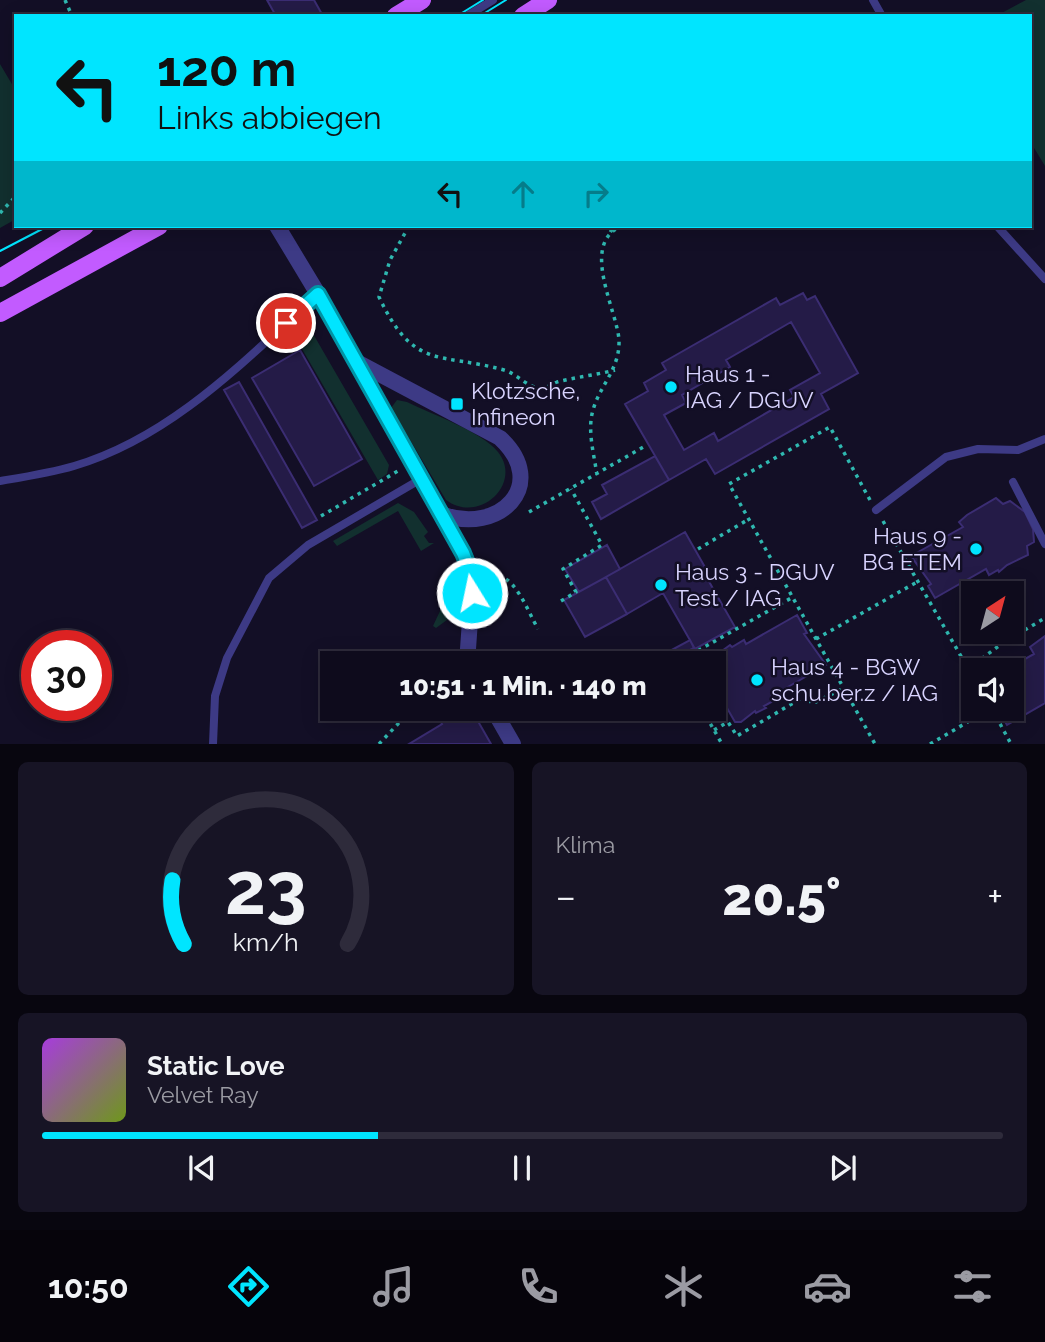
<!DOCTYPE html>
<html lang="de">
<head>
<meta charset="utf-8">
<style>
  :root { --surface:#0e0b1c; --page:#171425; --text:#f1f3f6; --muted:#9b9ba3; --line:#2e2b3b; --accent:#00e5ff }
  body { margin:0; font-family:Raleway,sans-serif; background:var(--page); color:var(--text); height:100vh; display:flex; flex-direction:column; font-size:26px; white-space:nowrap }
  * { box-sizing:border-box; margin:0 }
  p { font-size:23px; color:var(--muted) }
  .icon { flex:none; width:38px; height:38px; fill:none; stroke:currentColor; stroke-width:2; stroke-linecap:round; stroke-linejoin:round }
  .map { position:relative; height:744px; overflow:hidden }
  .drawer { display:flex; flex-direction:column; gap:18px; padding:18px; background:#08060f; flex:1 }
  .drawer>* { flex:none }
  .banner { position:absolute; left:14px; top:14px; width:1018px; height:214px; border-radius:0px; box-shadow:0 4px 18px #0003,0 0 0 2px var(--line); background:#00e5ff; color:#111; overflow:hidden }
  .needle { width:46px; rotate:36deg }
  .buttons { position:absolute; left:961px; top:581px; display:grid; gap:14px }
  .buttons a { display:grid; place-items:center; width:63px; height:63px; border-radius:0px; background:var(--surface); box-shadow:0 4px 18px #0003,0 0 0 2px var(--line); font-size:35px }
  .speed { position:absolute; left:21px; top:630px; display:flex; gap:14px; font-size:35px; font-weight:700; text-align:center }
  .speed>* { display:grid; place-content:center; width:91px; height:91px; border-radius:50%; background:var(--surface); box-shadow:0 4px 18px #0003,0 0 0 2px var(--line); line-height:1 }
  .speed .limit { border:10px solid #d22; background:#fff; color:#111 }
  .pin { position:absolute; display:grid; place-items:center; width:60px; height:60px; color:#fff; margin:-30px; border:4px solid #fff; border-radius:50%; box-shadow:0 2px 7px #0007 }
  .me { position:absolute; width:77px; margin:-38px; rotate:350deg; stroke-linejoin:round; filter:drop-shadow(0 0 5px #0008) }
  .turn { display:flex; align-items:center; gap:24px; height:147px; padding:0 28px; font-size:32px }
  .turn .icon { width:91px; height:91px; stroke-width:2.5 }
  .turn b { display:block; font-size:49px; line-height:60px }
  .lanes { display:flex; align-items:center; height:66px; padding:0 28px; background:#0003; justify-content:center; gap:35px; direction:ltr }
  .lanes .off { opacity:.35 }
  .big { font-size:52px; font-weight:800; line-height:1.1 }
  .drawer .widget { flex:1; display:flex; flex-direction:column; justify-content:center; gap:10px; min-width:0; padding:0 24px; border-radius:10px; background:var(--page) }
  .drawer .dial { align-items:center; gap:0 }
  .dial svg { height:182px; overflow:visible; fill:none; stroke:var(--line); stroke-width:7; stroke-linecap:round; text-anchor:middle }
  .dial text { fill:var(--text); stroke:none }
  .song { display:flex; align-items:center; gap:21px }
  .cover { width:84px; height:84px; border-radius:10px; background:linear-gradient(135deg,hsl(280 70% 55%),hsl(80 70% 35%)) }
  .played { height:7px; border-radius:4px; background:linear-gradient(90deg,var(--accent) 35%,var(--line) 35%) }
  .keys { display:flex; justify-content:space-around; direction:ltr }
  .heat { display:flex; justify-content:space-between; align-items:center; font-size:38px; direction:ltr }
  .drawer .tiles { flex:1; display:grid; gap:18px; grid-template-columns:1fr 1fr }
  .widget:last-child { grid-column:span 2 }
  .trip { position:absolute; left:320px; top:651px; width:406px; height:70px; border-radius:0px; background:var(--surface); box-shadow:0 4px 18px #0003,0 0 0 2px var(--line); font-weight:800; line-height:70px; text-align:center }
  .dock { display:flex; height:112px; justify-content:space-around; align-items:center; background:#06040b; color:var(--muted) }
  .dock .icon { width:49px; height:49px }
  .dock .active { color:var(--accent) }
  .dock b { font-size:32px; color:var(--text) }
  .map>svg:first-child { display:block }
  .green { fill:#12302f }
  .building { fill:#241b47; stroke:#3b2d73; stroke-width:2; fill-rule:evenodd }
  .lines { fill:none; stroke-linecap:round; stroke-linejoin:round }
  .path { stroke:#2fb8b0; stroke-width:3.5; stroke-dasharray:3.5 5; stroke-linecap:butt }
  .lane { stroke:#3d3a85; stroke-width:8 }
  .street { stroke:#3d3a85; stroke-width:16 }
  .primary { stroke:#c25bff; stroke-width:18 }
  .tram { stroke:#00e5ff; stroke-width:2 }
  .route-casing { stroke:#0095a6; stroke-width:18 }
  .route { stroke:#00e5ff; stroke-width:12 }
  .poi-dot { fill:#00e5ff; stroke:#130f26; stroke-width:2.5 }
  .labels { text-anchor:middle; stroke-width:5; stroke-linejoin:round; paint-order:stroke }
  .poi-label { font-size:23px; fill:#d9d4ff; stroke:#130f26; text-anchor:start }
</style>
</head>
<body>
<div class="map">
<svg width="1045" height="744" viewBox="0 0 1045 744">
  <rect width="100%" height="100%" fill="#130f26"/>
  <path class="green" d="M1026 0H1045V166L1031 143V16H996Z
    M0 64 16 91V219L0 228Z
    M312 332 389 465 387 474 378 480 298 342Z
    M397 400 407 402C431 414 481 431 498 452 523 483 480 525 446 500L391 408Z
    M398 503 414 512 428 532 424 536 429 543H434L421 551 398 511 337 546 333 541Z
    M447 596 454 597 451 617 436 628 433 626Z"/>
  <path class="building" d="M267 0H314L323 16H276Z
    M803 293 807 300 815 296 858 373 821 394 829 409 715 474 706 459 669 480 625 404 648 391 644 383 666 370 662 363 776 298 780 305ZM791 322 820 373 790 390 794 397 718 441 714 433 684 450 664 415 686 403 682 395 730 367 726 360Z
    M300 350 362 459 314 486 252 378Z
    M239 382 317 520 302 528 224 390Z
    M655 456 669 480 601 519 592 502 607 494 602 485Z
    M996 498 1003 504 1010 501 1025 512 1033 529 1034 542 1027 546 1028 555 1007 565 999 572 998 570 989 575 986 569 935 598 928 586 931 584 911 556 963 527 959 522 967 515Z
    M685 532 706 569 703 571 735 627 695 649 663 593 627 614 606 577Z
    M607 545 620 569 579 592 565 569Z
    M606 577 627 614 585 637 564 600Z
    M797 615 807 633 804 634 826 665 774 695 777 699 764 706 766 708 756 713 755 711 741 722H735L727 708 713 715 709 712 708 709H714V663H703L705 659 714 654 715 656 730 645 732 647 744 640 746 644Z
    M1045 636V703L1007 725 1000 713 1001 709H1012V670H1005L1034 654 1030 647Z
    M690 640 694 648 670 660 666 653Z
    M471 709 491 744H409L442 724 438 716 444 713V709Z"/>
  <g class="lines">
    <path class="path" d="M65 0 72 16
      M0 213 16 196
      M409 226 390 260 379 297C414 371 439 352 504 370 518 374 528 389 542 388 547 388 552 384 557 382 576 377 596 375 615 370
      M602 226 614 232
      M597 475C594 454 587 430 593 410 600 385 620 369 619 340 617 310 579 243 622 226
      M870 500 830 427 729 484 875 744
      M529 512 647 445
      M321 516 398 471
      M883 521 973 677
      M698 549 749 519
      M490 575C514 571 527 610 538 629
      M561 601 576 592 563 569 602 545 571 489
      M1009 632 1018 634 1045 618
      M816 639 917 582
      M676 663 793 597
      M968 669 1000 645 1008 632
      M702 709 722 744
      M992 709 1011 744
      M714 730 728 722 737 736 807 695 812 704 844 688
      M379 744 412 709
      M930 744 990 709"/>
    <path class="lane" d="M873 0 882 16
      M467 16 493 0
      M997 226 1045 279
      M0 481C24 477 50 473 74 466 172 437 245 360 318 294
      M1013 482 1045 544
      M876 510 946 457 978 449 1018 450 1045 439
      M213 744 215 696 227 658 269 578 308 545 421 479"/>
    <path class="street" d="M277 226 318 294 470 566 473 578 467 663
      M355 361 500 438C550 484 500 536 441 514
      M493 709 513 744"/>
    <path class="primary" d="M396 16 422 0
      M523 16 548 0
      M0 278 85 226
      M0 313 159 226"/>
    <path class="tram" d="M457 16 483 0
      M480 16 506 0
      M0 251 48 226"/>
  </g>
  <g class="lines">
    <defs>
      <path id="route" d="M286 323 318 294 463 553 473 578 472 593"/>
    </defs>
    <use href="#route" class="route-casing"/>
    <use href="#route" class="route"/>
  </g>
  <g class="poi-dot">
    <circle cx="671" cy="387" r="7"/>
    <rect x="450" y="397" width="14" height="14" rx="3.5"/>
    <circle cx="976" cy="549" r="7"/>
    <circle cx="661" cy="585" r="7"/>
    <circle cx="757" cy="680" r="7"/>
  </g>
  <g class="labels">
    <g class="poi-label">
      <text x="685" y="382">Haus 1 -<tspan x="685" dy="26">IAG / DGUV</tspan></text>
      <text x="471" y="399">Klotzsche,<tspan x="471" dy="26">Infineon</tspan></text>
      <text x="962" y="544" text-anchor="end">Haus 9 -<tspan x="962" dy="26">BG ETEM</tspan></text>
      <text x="675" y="580">Haus 3 - DGUV<tspan x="675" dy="26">Test / IAG</tspan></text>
      <text x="771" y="675">Haus 4 - BGW<tspan x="771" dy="26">schu.ber.z / IAG</tspan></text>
    </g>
  </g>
</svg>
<div class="buttons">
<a><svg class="needle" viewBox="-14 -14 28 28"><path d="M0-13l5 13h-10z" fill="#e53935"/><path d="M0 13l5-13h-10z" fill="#9b9ba3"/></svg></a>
<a><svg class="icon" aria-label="sound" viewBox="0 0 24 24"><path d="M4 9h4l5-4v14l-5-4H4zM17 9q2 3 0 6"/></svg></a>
</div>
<div class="speed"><div class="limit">30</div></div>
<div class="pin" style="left:286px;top:323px;background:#d93025"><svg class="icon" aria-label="arrive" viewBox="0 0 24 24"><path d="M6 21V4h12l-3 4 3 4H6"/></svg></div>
<svg class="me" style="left:472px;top:593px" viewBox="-20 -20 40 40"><circle r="17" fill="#00e5ff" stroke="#fff" stroke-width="3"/><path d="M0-11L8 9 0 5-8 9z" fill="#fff"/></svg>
<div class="trip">10:51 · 1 Min. · 140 m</div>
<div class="banner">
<div class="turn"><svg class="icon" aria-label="left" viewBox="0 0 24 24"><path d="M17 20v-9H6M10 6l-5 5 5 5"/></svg><div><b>120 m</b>Links abbiegen</div></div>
<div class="lanes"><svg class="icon" aria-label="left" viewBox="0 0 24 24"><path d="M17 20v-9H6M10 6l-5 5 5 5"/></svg><svg class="icon off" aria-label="ahead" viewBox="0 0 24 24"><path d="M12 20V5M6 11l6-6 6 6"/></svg><svg class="icon off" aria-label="right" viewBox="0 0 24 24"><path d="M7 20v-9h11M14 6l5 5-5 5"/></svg></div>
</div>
</div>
<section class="drawer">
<div class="tiles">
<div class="widget dial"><svg viewBox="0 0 100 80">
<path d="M14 69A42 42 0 1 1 86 69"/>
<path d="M14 69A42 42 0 0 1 9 41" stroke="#00e5ff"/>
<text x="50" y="56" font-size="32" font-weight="700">23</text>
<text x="50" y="72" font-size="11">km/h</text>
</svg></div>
<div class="widget"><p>Klima</p>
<div class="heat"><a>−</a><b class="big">20.5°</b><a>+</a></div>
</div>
<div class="widget">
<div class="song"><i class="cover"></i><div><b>Static Love</b><p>Velvet Ray</p></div></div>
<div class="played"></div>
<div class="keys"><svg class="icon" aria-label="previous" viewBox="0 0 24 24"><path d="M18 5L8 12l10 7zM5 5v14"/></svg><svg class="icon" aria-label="pause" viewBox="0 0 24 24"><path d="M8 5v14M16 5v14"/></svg><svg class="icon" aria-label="next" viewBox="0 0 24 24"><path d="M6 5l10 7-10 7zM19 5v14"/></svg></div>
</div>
</div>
</section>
<nav class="dock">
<b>10:50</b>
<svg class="icon active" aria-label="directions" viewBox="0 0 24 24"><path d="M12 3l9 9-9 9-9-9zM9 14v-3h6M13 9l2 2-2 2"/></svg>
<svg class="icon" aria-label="music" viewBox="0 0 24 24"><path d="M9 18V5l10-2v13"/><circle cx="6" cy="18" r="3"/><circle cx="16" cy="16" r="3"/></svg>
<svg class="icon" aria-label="phone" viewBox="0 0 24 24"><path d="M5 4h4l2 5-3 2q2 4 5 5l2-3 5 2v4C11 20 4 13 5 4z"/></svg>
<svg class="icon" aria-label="climate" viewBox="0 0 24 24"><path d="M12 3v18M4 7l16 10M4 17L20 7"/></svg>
<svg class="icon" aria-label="car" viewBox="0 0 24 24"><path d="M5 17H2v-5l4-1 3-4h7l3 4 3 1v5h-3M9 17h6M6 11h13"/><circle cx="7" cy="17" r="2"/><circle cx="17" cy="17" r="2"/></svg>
<svg class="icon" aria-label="filters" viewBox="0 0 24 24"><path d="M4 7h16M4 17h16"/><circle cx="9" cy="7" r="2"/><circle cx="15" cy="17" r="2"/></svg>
</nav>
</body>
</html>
